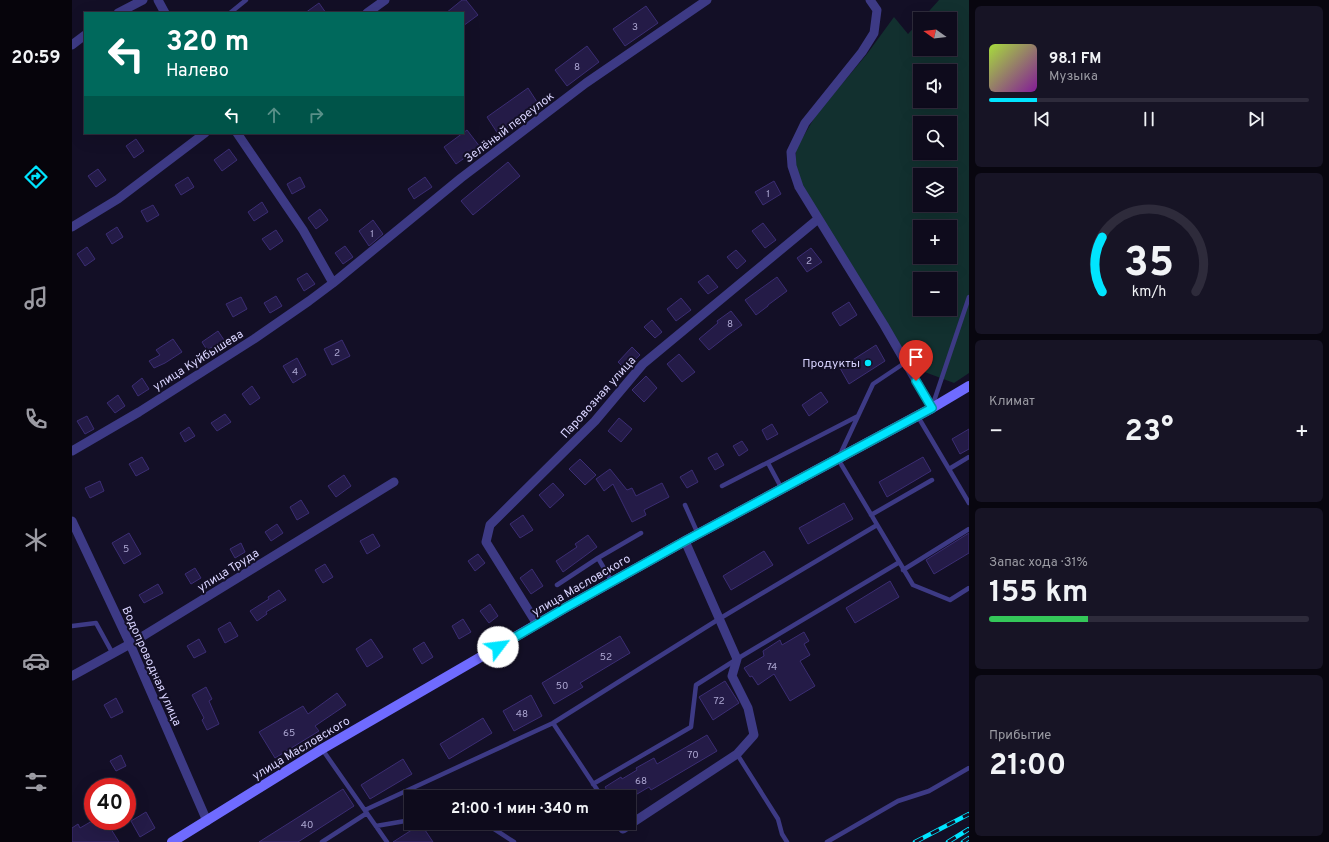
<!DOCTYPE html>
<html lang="ru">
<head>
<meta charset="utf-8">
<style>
  :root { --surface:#0e0b1c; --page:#171425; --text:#f1f3f6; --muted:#9b9ba3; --line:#2e2b3b; --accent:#00e5ff }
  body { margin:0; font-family:Overpass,sans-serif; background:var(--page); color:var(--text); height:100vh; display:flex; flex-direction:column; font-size:15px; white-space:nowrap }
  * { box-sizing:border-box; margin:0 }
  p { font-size:13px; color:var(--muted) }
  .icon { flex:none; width:22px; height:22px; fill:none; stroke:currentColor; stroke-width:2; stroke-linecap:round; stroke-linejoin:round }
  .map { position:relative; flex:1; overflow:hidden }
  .panel { display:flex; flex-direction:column; gap:6px; padding:6px; background:#08060f; width:360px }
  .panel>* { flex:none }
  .banner { position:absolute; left:12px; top:12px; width:380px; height:122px; border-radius:0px; box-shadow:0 4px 16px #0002,0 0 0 1px var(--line); background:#00695c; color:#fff; overflow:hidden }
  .needle { width:26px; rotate:284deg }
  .buttons { position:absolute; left:841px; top:12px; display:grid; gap:8px }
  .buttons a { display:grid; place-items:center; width:44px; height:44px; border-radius:0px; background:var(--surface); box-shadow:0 4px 16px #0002,0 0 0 1px var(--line); font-size:20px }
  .speed { position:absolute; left:12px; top:778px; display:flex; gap:8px; font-size:20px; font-weight:700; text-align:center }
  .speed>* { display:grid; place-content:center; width:52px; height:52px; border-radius:50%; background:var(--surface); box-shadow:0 4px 16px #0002,0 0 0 1px var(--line); line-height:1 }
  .speed .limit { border:6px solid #d22; background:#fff; color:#111 }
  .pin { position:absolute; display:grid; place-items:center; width:34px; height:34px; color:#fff; margin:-41px -17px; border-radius:50% 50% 50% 0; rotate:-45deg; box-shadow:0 0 4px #0007 }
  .pin .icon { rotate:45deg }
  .me { position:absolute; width:44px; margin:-22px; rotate:60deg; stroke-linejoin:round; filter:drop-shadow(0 0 3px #0008) }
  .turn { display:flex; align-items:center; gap:14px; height:84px; padding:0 16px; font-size:18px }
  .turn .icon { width:52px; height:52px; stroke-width:2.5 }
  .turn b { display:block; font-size:28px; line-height:34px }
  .lanes { display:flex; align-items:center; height:38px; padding:0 16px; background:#0003; justify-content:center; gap:20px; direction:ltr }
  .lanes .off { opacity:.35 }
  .big { font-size:30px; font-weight:700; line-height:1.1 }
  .panel .tile { flex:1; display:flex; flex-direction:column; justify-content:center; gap:6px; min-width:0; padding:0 14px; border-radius:6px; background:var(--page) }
  .panel .dial { align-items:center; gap:0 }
  .dial svg { height:104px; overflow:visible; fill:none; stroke:var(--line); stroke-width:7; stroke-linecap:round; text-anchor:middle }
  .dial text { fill:var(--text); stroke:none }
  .song { display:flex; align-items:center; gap:12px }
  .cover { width:48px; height:48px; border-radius:6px; background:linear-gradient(135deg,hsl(80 70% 55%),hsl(290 70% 35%)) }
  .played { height:4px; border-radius:2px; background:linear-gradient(90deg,var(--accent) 15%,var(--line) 15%) }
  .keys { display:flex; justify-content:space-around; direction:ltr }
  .heat { display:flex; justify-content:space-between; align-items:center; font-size:22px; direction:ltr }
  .charge { height:6px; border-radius:3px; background:linear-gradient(90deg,#34c759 31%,var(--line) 0) }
  .trip { position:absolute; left:332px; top:790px; width:232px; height:40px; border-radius:0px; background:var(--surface); box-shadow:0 4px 16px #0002,0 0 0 1px var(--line); font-weight:700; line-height:40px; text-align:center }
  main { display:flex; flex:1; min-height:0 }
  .tab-bar { display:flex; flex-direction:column; width:72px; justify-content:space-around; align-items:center; background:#06040b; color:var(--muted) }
  .tab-bar .icon { width:28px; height:28px }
  .tab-bar .active { color:var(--accent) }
  .tab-bar b { font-size:18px; color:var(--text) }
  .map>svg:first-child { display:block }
  .green { fill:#12302f; fill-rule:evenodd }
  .building { fill:#241b47; stroke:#3b2d73 }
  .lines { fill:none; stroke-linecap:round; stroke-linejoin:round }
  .lane { stroke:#3d3a85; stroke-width:4.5 }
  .street { stroke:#3d3a85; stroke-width:9 }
  .secondary { stroke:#6f6bff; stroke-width:10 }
  .rail-casing { stroke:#00e5ff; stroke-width:4.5 }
  .rail { stroke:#130f26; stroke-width:3; stroke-dasharray:9; stroke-linecap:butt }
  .route-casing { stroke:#0095a6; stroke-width:10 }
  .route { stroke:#00e5ff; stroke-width:7 }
  .poi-dot { fill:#00e5ff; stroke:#130f26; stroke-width:1.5 }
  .labels { text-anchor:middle; stroke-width:4; stroke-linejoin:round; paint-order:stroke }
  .number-label { font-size:10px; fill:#aca6d1 }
  .street-label { font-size:12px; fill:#d9d4ff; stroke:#130f26 }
  .poi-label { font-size:12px; fill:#d9d4ff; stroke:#130f26; text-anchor:end }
</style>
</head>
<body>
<main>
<nav class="tab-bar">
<b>20:59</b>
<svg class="icon active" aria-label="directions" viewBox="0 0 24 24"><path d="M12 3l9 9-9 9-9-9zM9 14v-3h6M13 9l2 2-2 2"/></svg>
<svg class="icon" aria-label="music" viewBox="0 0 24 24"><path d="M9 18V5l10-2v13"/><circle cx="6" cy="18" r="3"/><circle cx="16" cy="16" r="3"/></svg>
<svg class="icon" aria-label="phone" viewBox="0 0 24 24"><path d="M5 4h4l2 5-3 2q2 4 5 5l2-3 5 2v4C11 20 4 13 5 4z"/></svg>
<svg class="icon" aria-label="climate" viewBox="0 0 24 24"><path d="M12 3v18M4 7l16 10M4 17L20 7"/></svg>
<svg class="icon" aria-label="car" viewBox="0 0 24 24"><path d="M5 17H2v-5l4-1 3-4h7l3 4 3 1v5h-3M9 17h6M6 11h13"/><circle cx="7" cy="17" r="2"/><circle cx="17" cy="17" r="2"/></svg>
<svg class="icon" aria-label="filters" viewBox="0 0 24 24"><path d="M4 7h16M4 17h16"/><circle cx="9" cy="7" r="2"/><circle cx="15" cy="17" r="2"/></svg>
</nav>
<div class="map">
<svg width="897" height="842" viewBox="0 0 897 842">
  <rect width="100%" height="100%" fill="#130f26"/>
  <path class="green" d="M867 0H897V373L882 383 842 368 731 187 724 169V149L744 115 795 54 822 17 836 34 848 21V49H878V19H850ZM848 71H878V101H848ZM848 123H878V153H848ZM848 175H878V205H848ZM848 227H878V257H848ZM848 279H878V309H848Z"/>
  <path class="building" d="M390 0H394L406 15 391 26V13H374Z
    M247 3 254 13H233Z
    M574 6 586 23 553 46 541 29Z
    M515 46 527 62 495 86 483 70Z
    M456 88 467 105 426 134 415 117Z
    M395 130 408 147 384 164 372 147Z
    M64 139 72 151 62 158 54 146Z
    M157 149 165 160 150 171 142 160Z
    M436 162 448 176 401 215 389 201Z
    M26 169 34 180 24 187 16 176Z
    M116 177 122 187 109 195 103 185Z
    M228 177 233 187 220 194 215 184Z
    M353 177 360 187 342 199 336 189Z
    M702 181 709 194 691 205 683 192Z
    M190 202 196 212 182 221 176 212Z
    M81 205 87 215 75 222 69 211Z
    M248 209 256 220 244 229 236 218Z
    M301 220 311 234 297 246 287 231Z
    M691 223 704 240 693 248 680 231Z
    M45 227 51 237 40 244 34 234Z
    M204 230 211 241 198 250 190 239Z
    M273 246 281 257 271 264 263 253Z
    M15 247 23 259 13 266 5 254Z
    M739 248 750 262 735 272 725 258Z
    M664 250 674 261 665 269 655 257Z
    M235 273 243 284 232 291 225 279Z
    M636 275 646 287 636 294 626 282Z
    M705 277 715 291 696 305V306L684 315 673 300Z
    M204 296 210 306 198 313 192 303Z
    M169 297 175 309 161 317 154 304Z
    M609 298 619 310 604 321 595 309Z
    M777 302 785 315 768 326 760 313Z
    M659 311 670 325 656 335 637 350 627 339 646 323 645 321Z
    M580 320 590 332 583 338 572 327Z
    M146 331 152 340 135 350 130 342Z
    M101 339 110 352 93 363 82 368 77 361 88 355 84 350Z
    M270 340 278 356 260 365 252 349Z
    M804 345 813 361 777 384 768 368Z
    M560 347 568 355 553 369 546 362Z
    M607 354 623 372 610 382 595 364Z
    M225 358 234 375 221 383 211 366Z
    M574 376 585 388 572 402 560 390Z
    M70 378 77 389 66 396 60 386Z
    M180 386 188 398 178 405 170 394Z
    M749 392 756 402 737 416 730 405Z
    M46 395 53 406 43 413 35 403Z
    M153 414 159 422 145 431 139 423Z
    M15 416 22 429 13 434 5 421Z
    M547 418 560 429 549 442 536 431Z
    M700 424 706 434 695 440 690 430Z
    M117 427 123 436 113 442 108 433Z
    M897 429V449L888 454 880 439Z
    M670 441 676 450 667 456 661 446Z
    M645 453 652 465 643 470 636 458Z
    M70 457 77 469 64 476 57 464Z
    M851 457 859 471 815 497 807 482Z
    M508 459 524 475 513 485 497 469Z
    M538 469 555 490 560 488 564 496 590 483 597 497 572 510 574 515 560 522 541 484 532 491 524 479Z
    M620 470 626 482 615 488 608 477Z
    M272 475 279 486 264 497 256 486Z
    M28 481 32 491 18 498 13 488Z
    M481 483 492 495 478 508 467 495Z
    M229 500 237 513 225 520 218 507Z
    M772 503 781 519 736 544 727 528Z
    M451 515 461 530 448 538 438 524Z
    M205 524 211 533 199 541 193 532Z
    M57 533 69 554 52 564 40 543Z
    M897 533V553L862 574 854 560Z
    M301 534 308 546 295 554 288 541Z
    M516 535 525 547 491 572 484 561 505 547 503 544Z
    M169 543 173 552 163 558 158 549Z
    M692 551 701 565 659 590 651 576Z
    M406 554 413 563 403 571 396 561Z
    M253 564 261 577 251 583 243 570Z
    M123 568 129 578 119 584 113 574Z
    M460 569 471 586 459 594 448 578Z
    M818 581 827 597 783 623 774 608Z
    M86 584 91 593 72 603 67 595Z
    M207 590 214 600 194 612 195 614 185 621 178 611 197 599 196 597Z
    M418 604 426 616 417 623 408 611Z
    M391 619 399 632 387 639 380 626Z
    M158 622 166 636 153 643 146 629Z
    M732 632 737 641 732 644 738 655 728 661 743 686 718 701 702 674 686 685 680 676 678 677 672 668 692 656 691 651 708 640 710 645Z
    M548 636 558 653 508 683 511 687 482 704 470 683Z
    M127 639 134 652 122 658 115 646Z
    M299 639 311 657 295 667 284 649Z
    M352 642 361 657 350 664 341 649Z
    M653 681 667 703 641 720 627 697Z
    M134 687 140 699 137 701 147 724 135 730 130 720 132 718 120 695Z
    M265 693 274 705 243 726 247 731 203 758 187 732 231 706 236 714Z
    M459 695 470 716 442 731 431 711Z
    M44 698 51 712 39 718 32 705Z
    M411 718 420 733 377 759 368 744Z
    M635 735 645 751 579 790 577 787 560 797H539L533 787 549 777 550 779 565 770 564 768 582 758 585 764Z
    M49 755 54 766 44 771 38 761Z
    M331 759 340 774 298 799 289 785Z
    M271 789 282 806 226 842H187Z
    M74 812 83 828 68 837 59 821Z
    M20 821H34L47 842H0V828L6 824 8 828Z
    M349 824 361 842H321Z"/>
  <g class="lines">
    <path class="lane" d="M158 13 174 0
      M831 364 801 384 766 459 841 585 878 600 897 588
      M860 407 897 297
      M845 415 897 503
      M696 463 710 489
      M877 469 897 457
      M650 486 786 416
      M613 505 626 534
      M799 515 860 480
      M831 570 897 529
      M540 582 526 558 569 533
      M485 585 526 558
      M0 626 24 623 41 654
      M250 749 315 842
      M665 754 706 819 710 834 715 842
      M521 784 619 727 624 685 665 659 826 563
      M530 797 481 723 647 619 805 525
      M293 810 481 723
      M413 823 442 842
      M304 826 339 820
      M250 842 295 813
      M755 842 826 801 857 791 897 768"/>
    <path class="street" d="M86 0 93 13
      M798 0 805 10 802 33 790 52 733 123 719 152 720 166 727 187 812 325 860 408
      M46 13 71 0
      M295 13 313 0
      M0 45 13 35
      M165 133 231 230 261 283
      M0 227 46 199 133 133
      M0 451 67 412 182 339 237 301 261 283 389 178 514 83 635 0
      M0 521 58 644 135 821
      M465 624 414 542 418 525 523 421 571 364 746 219
      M0 676 58 644 322 482
      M551 829 665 754 682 735 676 708 660 676 665 659 613 541"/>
    <path class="secondary" d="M100 842 250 749 493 608 613 541 860 408 897 386"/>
    <defs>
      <path id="rail" d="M843 842 897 814
        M876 842 897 829
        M891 842 897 838"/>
    </defs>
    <use href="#rail" class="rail-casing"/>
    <use href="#rail" class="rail"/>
  </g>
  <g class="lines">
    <defs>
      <path id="route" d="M426 647 493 608 613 541 860 408 844 381"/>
    </defs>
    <use href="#route" class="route-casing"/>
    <use href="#route" class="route"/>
  </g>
  <circle class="poi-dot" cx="796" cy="363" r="4"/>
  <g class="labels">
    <g class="number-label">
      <text x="563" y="30">3</text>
      <text x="505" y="70">8</text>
      <text x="696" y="197">1</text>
      <text x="300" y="237">1</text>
      <text x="737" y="264">2</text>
      <text x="658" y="327">8</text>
      <text x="265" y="356">2</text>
      <text x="223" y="375">4</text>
      <text x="54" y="552">5</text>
      <text x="534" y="660">52</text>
      <text x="700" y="670">74</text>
      <text x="490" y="689">50</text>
      <text x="647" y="704">72</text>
      <text x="450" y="717">48</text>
      <text x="217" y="736">65</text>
      <text x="621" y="758">70</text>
      <text x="569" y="784">68</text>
      <text x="235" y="828">40</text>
    </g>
    <g class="street-label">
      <text transform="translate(437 127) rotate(-37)" y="4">Зелёный переулок</text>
      <text transform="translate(126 360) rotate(-32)" y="4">улица Куйбышева</text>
      <text transform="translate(526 397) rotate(-48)" y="4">Паровозная улица</text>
      <text transform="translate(156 570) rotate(-32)" y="4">улица Труда</text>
      <text transform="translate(509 585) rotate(-30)" y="4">улица Масловского</text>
      <text transform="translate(80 666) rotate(66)" y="4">Водопроводная улица</text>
      <text transform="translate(229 748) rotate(-31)" y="4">улица Масловского</text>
    </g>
    <g class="poi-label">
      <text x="788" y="367">Продукты</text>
    </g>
  </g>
</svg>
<div class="buttons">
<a><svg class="needle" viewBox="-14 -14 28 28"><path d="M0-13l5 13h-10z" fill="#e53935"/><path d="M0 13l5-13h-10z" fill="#9b9ba3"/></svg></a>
<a><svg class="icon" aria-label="sound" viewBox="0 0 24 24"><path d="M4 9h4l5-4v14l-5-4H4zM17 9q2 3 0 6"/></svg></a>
<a><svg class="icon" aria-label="search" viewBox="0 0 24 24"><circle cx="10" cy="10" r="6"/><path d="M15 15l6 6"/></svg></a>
<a><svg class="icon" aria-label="layers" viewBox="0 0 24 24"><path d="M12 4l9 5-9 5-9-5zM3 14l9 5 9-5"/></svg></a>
<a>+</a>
<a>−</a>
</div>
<div class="speed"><div class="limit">40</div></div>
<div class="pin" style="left:844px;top:381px;background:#d93025"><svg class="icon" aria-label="arrive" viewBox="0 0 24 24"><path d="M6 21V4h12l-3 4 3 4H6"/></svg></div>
<svg class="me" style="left:426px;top:647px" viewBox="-20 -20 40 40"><circle r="19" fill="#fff"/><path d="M0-13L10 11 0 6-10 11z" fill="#00e5ff"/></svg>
<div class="trip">21:00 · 1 мин · 340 m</div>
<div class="banner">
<div class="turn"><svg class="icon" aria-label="left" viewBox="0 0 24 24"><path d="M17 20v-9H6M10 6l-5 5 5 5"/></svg><div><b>320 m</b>Налево</div></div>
<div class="lanes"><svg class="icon" aria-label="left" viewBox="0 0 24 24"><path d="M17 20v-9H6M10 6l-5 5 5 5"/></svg><svg class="icon off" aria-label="ahead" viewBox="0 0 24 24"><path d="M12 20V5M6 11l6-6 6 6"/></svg><svg class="icon off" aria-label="right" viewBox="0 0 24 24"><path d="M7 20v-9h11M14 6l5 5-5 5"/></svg></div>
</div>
</div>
<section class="panel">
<div class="tile">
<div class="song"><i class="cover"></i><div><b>98.1 FM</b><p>Музыка</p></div></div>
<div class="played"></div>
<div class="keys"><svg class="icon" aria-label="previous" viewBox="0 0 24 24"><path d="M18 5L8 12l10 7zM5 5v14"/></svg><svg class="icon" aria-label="pause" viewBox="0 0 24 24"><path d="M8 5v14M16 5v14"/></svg><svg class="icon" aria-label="next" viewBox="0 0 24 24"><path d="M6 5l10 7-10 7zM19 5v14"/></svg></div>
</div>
<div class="tile dial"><svg viewBox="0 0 100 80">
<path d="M14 69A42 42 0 1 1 86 69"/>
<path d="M14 69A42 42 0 0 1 14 27" stroke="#00e5ff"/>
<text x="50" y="56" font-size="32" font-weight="700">35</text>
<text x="50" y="72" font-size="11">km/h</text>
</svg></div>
<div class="tile"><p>Климат</p>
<div class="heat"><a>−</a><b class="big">23°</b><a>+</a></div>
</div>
<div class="tile"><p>Запас хода · 31%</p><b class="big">155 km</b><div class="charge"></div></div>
<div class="tile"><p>Прибытие</p><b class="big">21:00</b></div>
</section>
</main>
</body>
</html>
